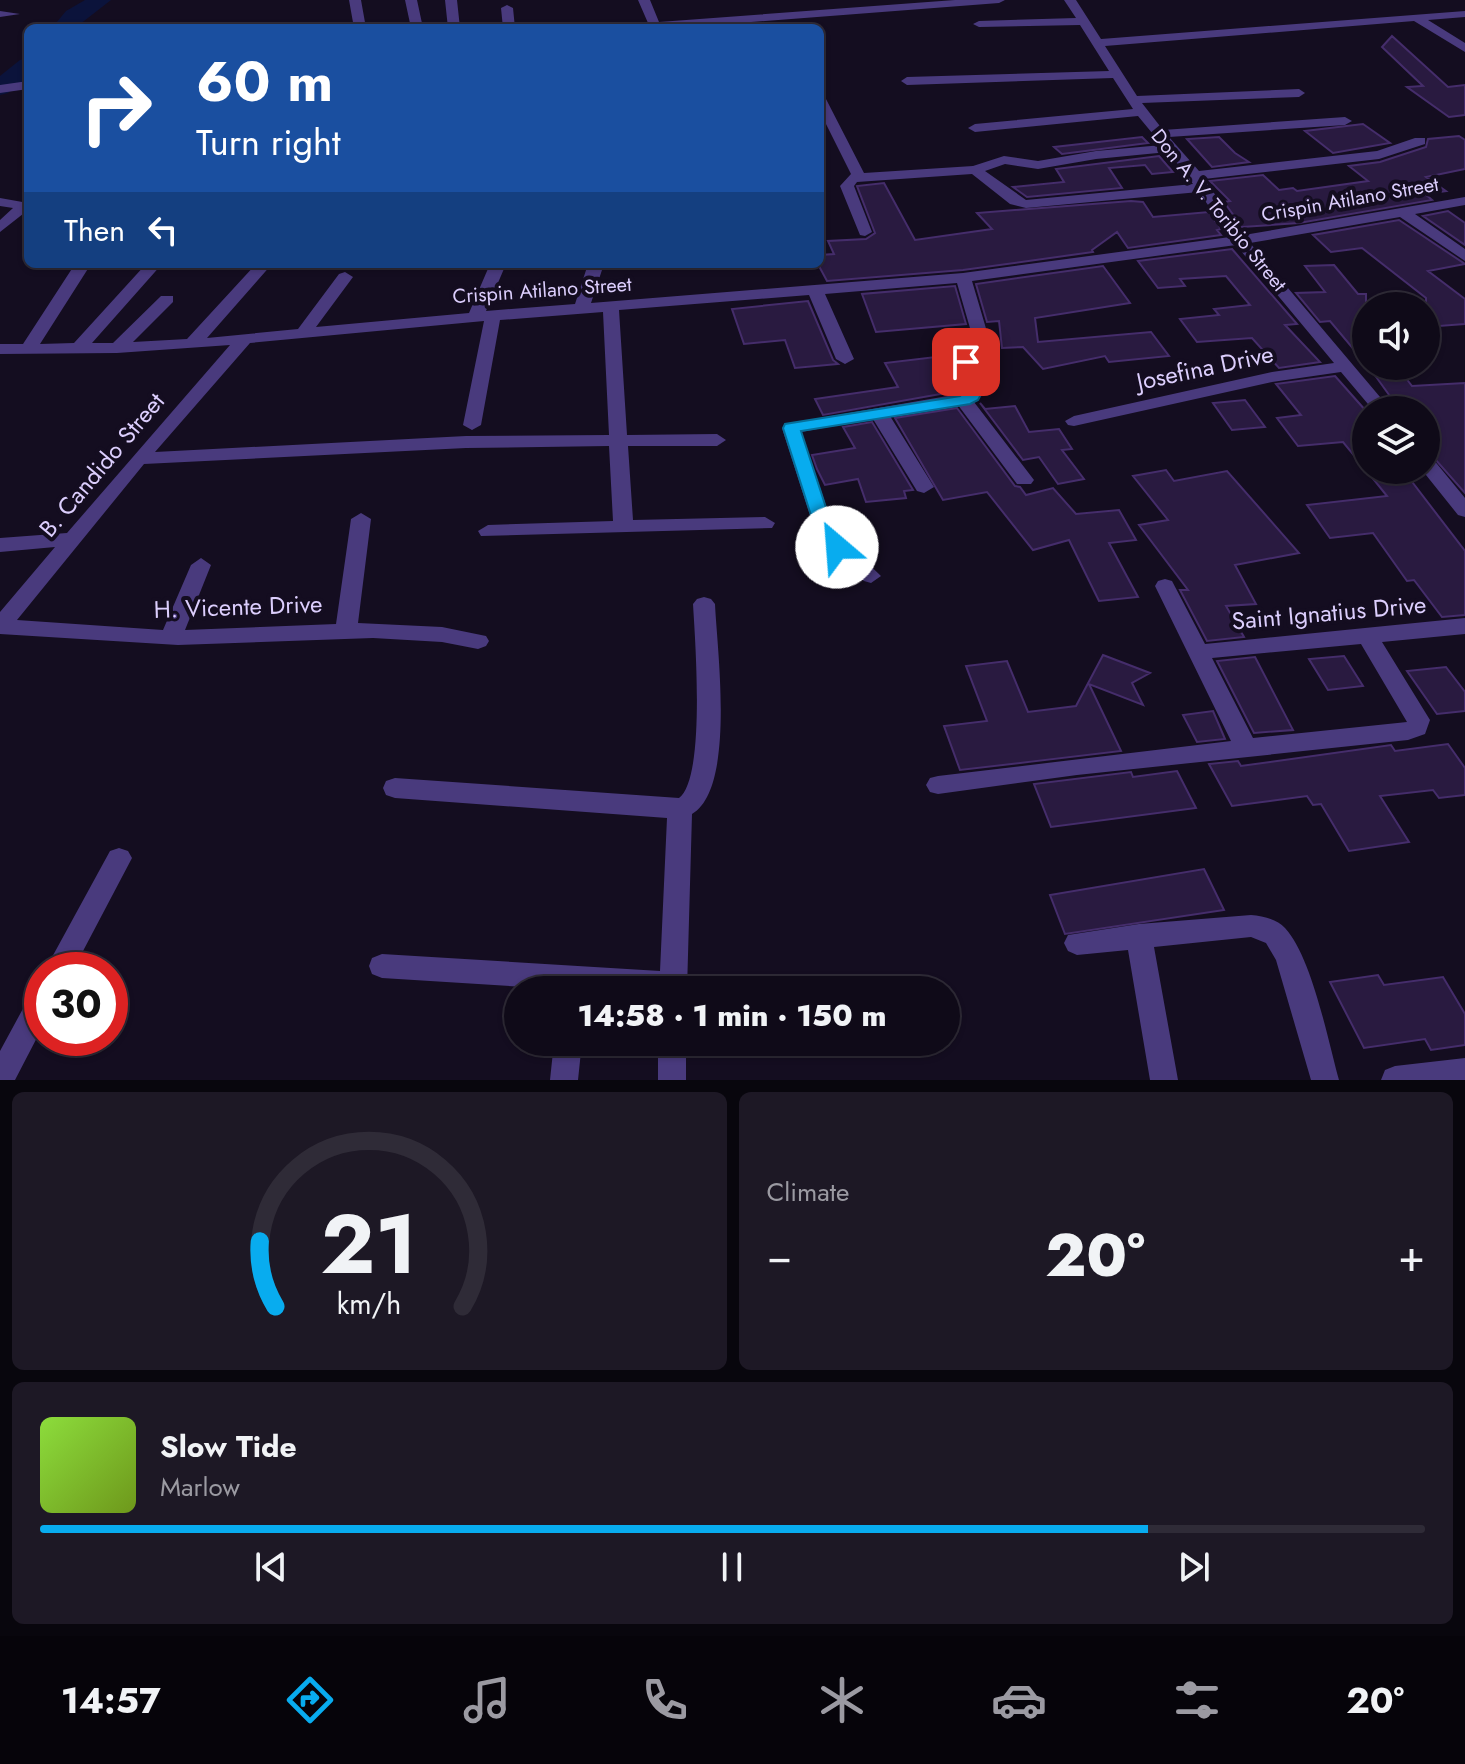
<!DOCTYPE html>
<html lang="en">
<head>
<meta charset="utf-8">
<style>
  :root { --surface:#0f0a18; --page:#1d1825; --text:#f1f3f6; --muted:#9b9aa2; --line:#2f2b37; --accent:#08acef }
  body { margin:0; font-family:Jost,sans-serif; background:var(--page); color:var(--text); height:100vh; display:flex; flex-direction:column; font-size:30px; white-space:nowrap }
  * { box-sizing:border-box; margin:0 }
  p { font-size:26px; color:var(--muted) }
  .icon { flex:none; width:44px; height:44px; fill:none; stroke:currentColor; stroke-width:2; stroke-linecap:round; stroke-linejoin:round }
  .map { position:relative; height:1080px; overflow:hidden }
  .panel { display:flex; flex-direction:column; gap:12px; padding:12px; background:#08060d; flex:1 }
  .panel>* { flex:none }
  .banner { position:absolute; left:24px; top:24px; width:800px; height:244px; border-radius:12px; box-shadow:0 2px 6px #0004,0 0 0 2px var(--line); background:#1a4fa0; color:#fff; overflow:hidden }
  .controls { position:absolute; left:1352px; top:292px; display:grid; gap:16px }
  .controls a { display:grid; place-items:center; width:88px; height:88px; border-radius:50%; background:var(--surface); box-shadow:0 2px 6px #0004,0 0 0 2px var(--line); font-size:40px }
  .speed { position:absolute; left:24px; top:952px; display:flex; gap:16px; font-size:40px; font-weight:700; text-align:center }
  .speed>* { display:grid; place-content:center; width:104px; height:104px; border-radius:50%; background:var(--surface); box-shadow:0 2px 6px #0004,0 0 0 2px var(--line); line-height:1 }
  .speed .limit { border:12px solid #d22; background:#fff; color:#111 }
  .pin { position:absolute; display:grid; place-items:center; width:68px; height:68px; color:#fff; margin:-34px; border-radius:16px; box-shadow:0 4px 12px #0006 }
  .me { position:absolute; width:88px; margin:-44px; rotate:333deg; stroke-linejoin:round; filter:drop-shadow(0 0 6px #0008) }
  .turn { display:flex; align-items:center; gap:28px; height:168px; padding:0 40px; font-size:36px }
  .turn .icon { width:104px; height:104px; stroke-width:2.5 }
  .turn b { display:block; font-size:56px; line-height:68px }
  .then { display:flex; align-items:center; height:76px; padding:0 40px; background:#0003; gap:16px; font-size:30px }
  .big { font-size:60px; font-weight:800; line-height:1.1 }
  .panel .card { flex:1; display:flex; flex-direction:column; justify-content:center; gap:12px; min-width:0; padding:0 28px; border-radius:12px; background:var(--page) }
  .panel .dial { align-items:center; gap:0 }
  .dial svg { height:208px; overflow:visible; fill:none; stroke:var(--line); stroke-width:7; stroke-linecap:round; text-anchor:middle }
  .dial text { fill:var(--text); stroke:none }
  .song { display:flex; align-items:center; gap:24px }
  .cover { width:96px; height:96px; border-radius:12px; background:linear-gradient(135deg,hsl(90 70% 55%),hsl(80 70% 35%)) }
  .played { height:8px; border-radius:4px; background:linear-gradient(90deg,var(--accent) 80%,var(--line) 80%) }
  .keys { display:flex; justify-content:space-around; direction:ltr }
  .heat { display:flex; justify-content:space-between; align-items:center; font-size:44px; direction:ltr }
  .panel .tiles { flex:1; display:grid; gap:12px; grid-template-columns:1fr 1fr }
  .card:last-child { grid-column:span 2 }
  .trip { position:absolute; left:504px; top:976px; width:456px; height:80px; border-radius:40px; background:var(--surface); box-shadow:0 2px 6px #0004,0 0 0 2px var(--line); font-weight:800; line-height:80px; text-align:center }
  .tab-bar { display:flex; height:128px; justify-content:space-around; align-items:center; background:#06040a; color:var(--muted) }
  .tab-bar .icon { width:56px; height:56px }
  .tab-bar .current { color:var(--accent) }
  .tab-bar b { font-size:36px; color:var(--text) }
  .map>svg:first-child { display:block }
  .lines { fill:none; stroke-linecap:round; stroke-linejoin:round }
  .river { fill:#0b133b; fill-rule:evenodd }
  .building { fill:#291a40; stroke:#452d6b; stroke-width:2 }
  .minor { fill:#493a7d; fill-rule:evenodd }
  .route { fill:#08acef; stroke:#05709b; stroke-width:2 }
  .labels { text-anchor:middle; stroke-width:8; stroke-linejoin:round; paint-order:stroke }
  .far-street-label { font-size:20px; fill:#dccefd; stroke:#140d20 }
  .street-label { font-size:24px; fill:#dccefd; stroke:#140d20 }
</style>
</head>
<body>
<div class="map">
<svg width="1465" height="1080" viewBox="0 0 1465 1080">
  <rect width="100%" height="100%" fill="#140d20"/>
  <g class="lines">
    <path class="river" d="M85 0H111L75 28H52L66 11Z
      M28 58V77L8 93 0 95V76L20 60Z"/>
  </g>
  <path class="building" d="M1392 36 1448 87 1465 85V115L1449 117 1407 87 1423 86 1382 47Z
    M1363 124 1390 143 1333 153 1305 131Z
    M1459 136 1465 140V169L1426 177 1446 191 1425 194 1432 200 1299 223 1242 227 1224 202 1230 201 1210 181 1263 175 1279 190 1293 188 1297 191 1368 181 1349 166 1380 162 1426 147 1428 139Z
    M1142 137 1148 143 1062 154 1054 147Z
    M1219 137 1235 153 1249 162 1212 167 1187 139Z
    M1159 156 1173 172 1152 174 1145 165 1109 168 1122 188 1027 197 1013 187 1064 182 1056 169Z
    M884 183 915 240 992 229 977 213 1131 201 1143 202 1153 217 1209 212 1221 229 1217 230 1221 235 1128 248 1117 232 1092 250 1093 252 963 270 827 281 820 268V255L834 254 828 241 866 239 875 233 857 186Z
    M1448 211 1465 223V245L1423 216Z
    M1399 220 1465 264 1428 271 1465 299V324L1426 327V298L1362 248 1331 252 1313 235Z
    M1232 249 1297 324 1285 325 1320 362 1279 368 1252 338 1197 342 1180 319 1219 315 1214 309 1250 305 1226 276 1180 279 1185 286 1158 288 1138 261Z
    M1334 265 1358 294H1366V364L1330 321 1320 322 1296 293 1325 292 1305 266Z
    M1103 266 1130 303 1035 318 1038 342 1151 332 1169 356 1109 362 1105 356 1043 369 1023 347 1002 348 999 321 987 322 976 284Z
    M955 286 966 324 876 332 862 294Z
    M808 301 833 360 838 364 795 368 785 340 744 344 732 309Z
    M944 356 963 390 823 415 815 399 898 387 885 363Z
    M1402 373 1412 386 1465 383V493L1427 450 1426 410H1400L1374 374Z
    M1335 376 1366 411V470L1343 442 1298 446 1277 418 1301 415 1276 384Z
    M1245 400 1265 427 1232 430 1213 403Z
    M980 403 985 409 1015 406 1029 432 1059 429 1072 449 1062 450 1084 479 1058 484 1039 457 1023 460Z
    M957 408 1015 486 1020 487 1026 495 1053 488 1076 514 1119 510 1136 540 1109 543 1138 597 1099 601 1069 540 1033 550 987 492 943 500 895 418Z
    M872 422 913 490 904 491 906 498 866 502 858 479 825 485 817 469 812 455 855 448 843 427Z
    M1166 470 1174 481 1227 471 1299 553 1235 565 1256 604 1226 606 1244 637 1207 641 1180 590H1188L1139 525 1168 520 1133 476Z
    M1366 470H1403L1465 551V615L1442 617 1414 580 1407 581 1373 533 1330 538 1307 505 1387 496Z
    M1103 655 1150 673 1132 683 1143 705 1089 684 1121 751 960 770 944 726 987 721 966 666 1007 661 1028 712 1076 706Z
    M1344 656 1363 686 1328 690 1309 659Z
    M1255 657 1293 730 1254 733 1217 661Z
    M1446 667 1465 692V711L1437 714 1407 671Z
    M1213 711 1225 739 1197 742 1183 715Z
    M1448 744 1465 768V795L1439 798 1433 790 1380 796 1409 842 1349 851 1321 804 1313 805 1307 796 1232 806 1209 764 1238 761 1241 766 1391 745 1395 751Z
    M1177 771 1196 808 1051 827 1034 784 1131 772 1133 777Z
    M1204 869 1224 910 1065 934 1050 895Z
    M1378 975 1384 985 1443 977 1465 1014V1045L1431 1050 1425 1039 1364 1048 1330 982Z"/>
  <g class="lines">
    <path class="minor" d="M349 0H361L366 28H354Z
      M405 0H417L423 28H411Z
      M445 0H457L460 28H448Z
      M638 0H650L659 22 955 0H1005L999 3 674 28H622L648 23Z
      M1064 0H1076L1101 39 1465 11V17L1428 20 1465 43V52L1414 21 1105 46 1137 96 1299 89 1305 93 1299 97 1142 103 1163 130 1345 117 1352 121 1345 125 1169 137 1199 171 1377 151 1415 138H1425V144L1379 159 1204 179 1244 235 1465 197V205L1415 214 1465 249V261L1400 217 1250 243 1391 410H1373L1341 372 1272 382 1074 426 1068 425 1065 421 1074 416 1272 372 1334 363 1236 245 972 281 990 342 989 349 973 369 985 389 978 401 974 402 1034 480 1031 484H1017L958 405 890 416 934 487 924 493 917 491 873 419 801 432 835 532 881 576 871 583 864 581 830 552 816 534 782 428 791 423 965 393 967 389 955 369 974 342 957 283 825 294 854 359 845 364 836 359 809 295 619 310 627 435 717 434 726 440 717 446H628L633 520 765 517 775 523 772 528 481 536 478 531 488 525 613 521 609 446 466 448 144 464 17 620 163 630 191 565 201 558 211 565 185 630 336 624 351 519 361 513 371 519 358 623 442 627 486 636 489 641 486 646 478 649 442 642 373 638 178 645 0 634V612L55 547 0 552V538L67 533 230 345 117 353 0 354V344H23L75 264H91L40 344 74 343 146 264H162L92 343H113L161 296H173V302L133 342 187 339 256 264H272L207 338 298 329 339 274 345 272 353 277 316 327 469 313 490 264H506L486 311 575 304 588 264H604L591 303 963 273 1230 237 1199 192 1026 208 1010 204 972 174 857 182 854 186 872 232 865 236 860 235 840 186 851 174 820 112V95L826 99 864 173 973 166 1004 156 1038 161 1096 151 1162 145 1138 116 975 132 968 128 975 124 1133 109 1113 78 907 85 901 81 907 77 1109 71 1080 25 979 27 973 24 979 21 1076 18ZM1168 152 1193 184 1026 200 985 171 1005 164 1038 169 1096 159ZM603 312 609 435 466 436 155 452 250 343 484 321 463 425 472 430 481 425 500 320Z
      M507 5 513 8 515 28H503L501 8Z
      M0 11 20 14 0 17Z
      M28 81V89L0 93V85Z
      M0 198 28 203V210L0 232V220L13 208 0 206Z
      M1426 457 1433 459 1465 498V517L1458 515 1422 470H1426Z
      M1165 579 1172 581 1205 644 1465 618V634L1382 642 1430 720 1425 734 1408 740 1077 775 938 794 930 792 926 785 930 778 938 776 1231 741 1155 586 1158 581ZM1361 644 1407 722 1253 738 1212 658Z
      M704 597 711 599 715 604C717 650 736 788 692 814L687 990H574L382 978 372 974 369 966 372 958 382 954 660 971 667 818 395 798 386 795 383 788 386 781 395 778 679 798C706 778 695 639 693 604L697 599Z
      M119 848 128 851 132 858 73 970H45L110 851Z
      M1251 915C1263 916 1277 919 1285 928 1312 957 1328 1041 1339 1080H1311L1276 960 1266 943 1251 937 1154 947 1178 1080H1150L1128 950 1077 955 1068 951 1064 943 1068 935 1139 924Z
      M42 989V1028L15 1080H0V1051L32 992Z
      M554 1042H582L578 1080H550Z
      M658 1042H686V1080H658Z
      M1465 1058V1080H1381L1385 1070 1395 1066Z"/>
  </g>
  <path class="route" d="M966 357 974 362 971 369 984 389 978 400 970 404 801 431 834 532 846 547 843 552H830L817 534 783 428 785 424 960 396 968 389 956 369 961 359Z"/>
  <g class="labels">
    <g class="far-street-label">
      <text transform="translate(1350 199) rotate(-10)" y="7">Crispin Atilano Street</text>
      <text transform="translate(1219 210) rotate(51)" y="7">Don A. V. Toribio Street</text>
      <text transform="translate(542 290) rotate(-4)" y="7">Crispin Atilano Street</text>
    </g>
    <g class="street-label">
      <text transform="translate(1205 368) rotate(-12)" y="8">Josefina Drive</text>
      <text transform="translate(102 465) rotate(-50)" y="8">B. Candido Street</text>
      <text transform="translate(238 607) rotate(-2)" y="8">H. Vicente Drive</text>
      <text transform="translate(1329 613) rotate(-5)" y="8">Saint Ignatius Drive</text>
    </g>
  </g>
</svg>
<div class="controls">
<a><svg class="icon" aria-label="sound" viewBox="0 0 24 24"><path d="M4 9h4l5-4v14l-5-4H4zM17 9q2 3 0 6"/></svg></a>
<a><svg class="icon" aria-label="layers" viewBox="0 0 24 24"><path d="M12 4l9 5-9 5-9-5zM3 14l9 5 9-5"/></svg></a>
</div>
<div class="speed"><div class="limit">30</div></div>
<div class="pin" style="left:966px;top:362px;background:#d93025"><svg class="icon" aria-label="arrive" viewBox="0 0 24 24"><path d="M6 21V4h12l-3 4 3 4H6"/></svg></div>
<svg class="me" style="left:837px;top:547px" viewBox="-20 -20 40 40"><circle r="19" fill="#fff"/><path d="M0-13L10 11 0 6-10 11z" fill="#08acef"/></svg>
<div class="trip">14:58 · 1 min · 150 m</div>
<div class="banner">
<div class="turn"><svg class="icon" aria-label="right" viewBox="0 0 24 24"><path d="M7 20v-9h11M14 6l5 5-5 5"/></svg><div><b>60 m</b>Turn right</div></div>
<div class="then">Then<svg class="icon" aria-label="left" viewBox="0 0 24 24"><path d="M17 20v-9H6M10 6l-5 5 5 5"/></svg></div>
</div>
</div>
<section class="panel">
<div class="tiles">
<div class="card dial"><svg viewBox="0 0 100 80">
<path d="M14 69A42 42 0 1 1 86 69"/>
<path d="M14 69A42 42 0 0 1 8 44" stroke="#08acef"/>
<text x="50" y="56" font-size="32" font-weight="700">21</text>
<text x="50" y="72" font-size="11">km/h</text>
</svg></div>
<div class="card"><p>Climate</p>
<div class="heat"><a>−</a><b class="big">20°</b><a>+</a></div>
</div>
<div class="card">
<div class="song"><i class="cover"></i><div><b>Slow Tide</b><p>Marlow</p></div></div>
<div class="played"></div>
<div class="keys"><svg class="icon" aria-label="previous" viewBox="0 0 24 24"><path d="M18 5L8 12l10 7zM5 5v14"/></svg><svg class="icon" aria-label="pause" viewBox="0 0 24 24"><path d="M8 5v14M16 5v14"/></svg><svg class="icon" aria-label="next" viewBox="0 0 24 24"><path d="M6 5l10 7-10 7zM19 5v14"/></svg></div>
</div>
</div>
</section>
<nav class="tab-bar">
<b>14:57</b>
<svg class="icon current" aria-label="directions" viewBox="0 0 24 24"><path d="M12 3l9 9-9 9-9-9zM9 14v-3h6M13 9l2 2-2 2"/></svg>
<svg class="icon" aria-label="music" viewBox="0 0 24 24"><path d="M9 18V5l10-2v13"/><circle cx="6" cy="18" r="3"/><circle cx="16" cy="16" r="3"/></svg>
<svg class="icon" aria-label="phone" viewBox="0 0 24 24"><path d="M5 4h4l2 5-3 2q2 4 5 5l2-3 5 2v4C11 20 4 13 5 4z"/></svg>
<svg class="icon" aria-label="climate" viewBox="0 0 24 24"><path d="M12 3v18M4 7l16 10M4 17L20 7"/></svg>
<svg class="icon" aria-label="car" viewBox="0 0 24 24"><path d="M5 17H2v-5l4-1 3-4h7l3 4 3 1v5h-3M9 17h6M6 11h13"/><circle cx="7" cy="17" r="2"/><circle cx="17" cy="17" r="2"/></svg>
<svg class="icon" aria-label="filters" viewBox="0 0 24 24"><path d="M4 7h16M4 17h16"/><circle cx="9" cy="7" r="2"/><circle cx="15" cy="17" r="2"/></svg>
<b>20°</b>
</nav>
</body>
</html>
